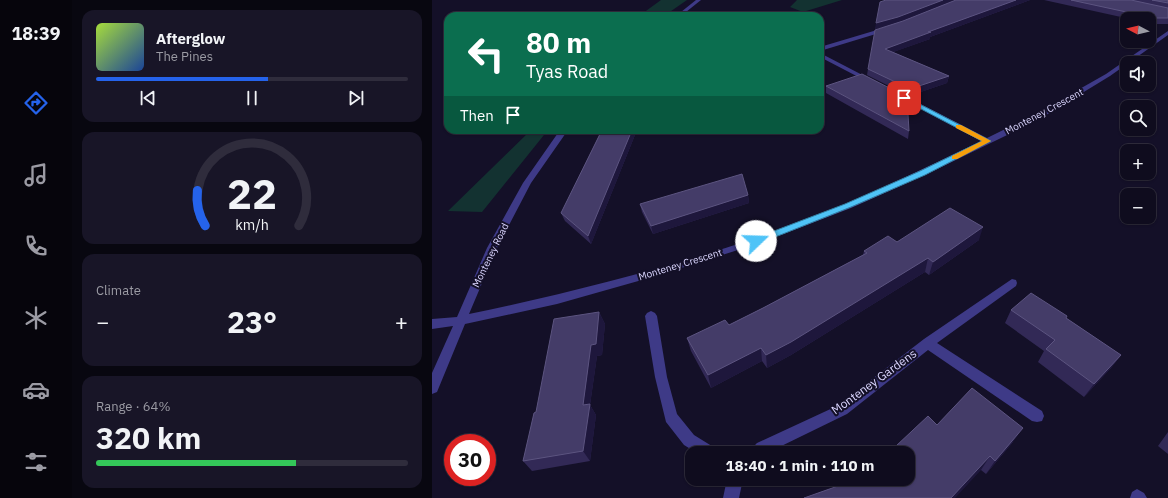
<!DOCTYPE html>
<html lang="en">
<head>
<meta charset="utf-8">
<style>
  :root { --surface:#0f0c1e; --page:#181527; --text:#f1f3f6; --muted:#9b9ba4; --line:#2f2c3c; --accent:#2563eb }
  body { margin:0; font-family:"IBM Plex Sans",sans-serif; background:var(--page); color:var(--text); height:100vh; display:flex; flex-direction:column; font-size:15px; white-space:nowrap }
  * { box-sizing:border-box; margin:0 }
  p { font-size:13px; color:var(--muted) }
  .icon { flex:none; width:22px; height:22px; fill:none; stroke:currentColor; stroke-width:2; stroke-linecap:round; stroke-linejoin:round }
  .map { position:relative; flex:1; overflow:hidden }
  .sheet { display:flex; flex-direction:column; gap:10px; padding:10px; background:#080710; width:360px }
  .sheet>* { flex:none }
  .guide { position:absolute; left:12px; top:12px; width:380px; height:122px; border-radius:12px; box-shadow:0 1px 3px #0004,0 0 0 1px var(--line); background:#0b6e4f; color:#fff; overflow:hidden }
  .needle { width:26px; rotate:277deg }
  .controls { position:absolute; left:688px; top:12px; display:grid; gap:8px }
  .controls a { display:grid; place-items:center; width:36px; height:36px; border-radius:8px; background:var(--surface); box-shadow:0 1px 3px #0004,0 0 0 1px var(--line); font-size:20px }
  .speed { position:absolute; left:12px; top:434px; display:flex; gap:8px; font-size:20px; font-weight:700; text-align:center }
  .speed>* { display:grid; place-content:center; width:52px; height:52px; border-radius:50%; background:var(--surface); box-shadow:0 1px 3px #0004,0 0 0 1px var(--line); line-height:1 }
  .speed .limit { border:6px solid #d22; background:#fff; color:#111 }
  .pin { position:absolute; display:grid; place-items:center; width:34px; height:34px; color:#fff; margin:-17px; border-radius:8px; box-shadow:0 2px 6px #0006 }
  .me { position:absolute; width:44px; margin:-22px; rotate:69deg; stroke-linejoin:round; filter:drop-shadow(0 0 3px #0008) }
  .turn { display:flex; align-items:center; gap:14px; height:84px; padding:0 16px; font-size:18px }
  .turn .icon { width:52px; height:52px; stroke-width:2.5 }
  .turn b { display:block; font-size:28px; line-height:34px }
  .then { display:flex; align-items:center; height:38px; padding:0 16px; background:#0003; gap:8px; font-size:15px }
  .big { font-size:30px; font-weight:700; line-height:1.1 }
  .sheet .card { flex:1; display:flex; flex-direction:column; justify-content:center; gap:6px; min-width:0; padding:0 14px; border-radius:12px; background:var(--page) }
  .sheet .dial { align-items:center; gap:0 }
  .dial svg { height:104px; overflow:visible; fill:none; stroke:var(--line); stroke-width:7; stroke-linecap:round; text-anchor:middle }
  .dial text { fill:var(--text); stroke:none }
  .song { display:flex; align-items:center; gap:12px }
  .cover { width:48px; height:48px; border-radius:6px; background:linear-gradient(135deg,hsl(80 70% 55%),hsl(220 70% 35%)) }
  .played { height:4px; border-radius:2px; background:linear-gradient(90deg,var(--accent) 55%,var(--line) 55%) }
  .keys { display:flex; justify-content:space-around; direction:ltr }
  .heat { display:flex; justify-content:space-between; align-items:center; font-size:22px; direction:ltr }
  .charge { height:6px; border-radius:3px; background:linear-gradient(90deg,#34c759 64%,var(--line) 0) }
  .trip { position:absolute; left:253px; top:446px; width:230px; height:40px; border-radius:12px; background:var(--surface); box-shadow:0 1px 3px #0004,0 0 0 1px var(--line); font-weight:700; line-height:40px; text-align:center }
  main { display:flex; flex:1; min-height:0 }
  .dock { display:flex; flex-direction:column; width:72px; justify-content:space-around; align-items:center; background:#06050c; color:var(--muted) }
  .dock .icon { width:28px; height:28px }
  .dock .selected { color:var(--accent) }
  .dock b { font-size:18px; color:var(--text) }
  .map>svg:first-child { display:block }
  .green { fill:#133231 }
  .lines { fill:none; stroke-linecap:round; stroke-linejoin:round }
  .street { fill:#3e3a87; fill-rule:evenodd }
  .wall { fill:#322956 }
  .shaded-wall { fill:#1e173c }
  .building { fill:#443c68; stroke:#5c5480 }
  .route { fill:#4fc3f7; stroke:#337fa1 }
  .slow { fill:#f59e0b }
  .labels { text-anchor:middle; stroke-width:4; stroke-linejoin:round; paint-order:stroke }
  .street-label { font-size:10px; fill:#dbd6ff; stroke:#141028 }
  .near-street-label { font-size:12px; fill:#dbd6ff; stroke:#141028 }
</style>
</head>
<body>
<main>
<nav class="dock">
<b>18:39</b>
<svg class="icon selected" aria-label="directions" viewBox="0 0 24 24"><path d="M12 3l9 9-9 9-9-9zM9 14v-3h6M13 9l2 2-2 2"/></svg>
<svg class="icon" aria-label="music" viewBox="0 0 24 24"><path d="M9 18V5l10-2v13"/><circle cx="6" cy="18" r="3"/><circle cx="16" cy="16" r="3"/></svg>
<svg class="icon" aria-label="phone" viewBox="0 0 24 24"><path d="M5 4h4l2 5-3 2q2 4 5 5l2-3 5 2v4C11 20 4 13 5 4z"/></svg>
<svg class="icon" aria-label="climate" viewBox="0 0 24 24"><path d="M12 3v18M4 7l16 10M4 17L20 7"/></svg>
<svg class="icon" aria-label="car" viewBox="0 0 24 24"><path d="M5 17H2v-5l4-1 3-4h7l3 4 3 1v5h-3M9 17h6M6 11h13"/><circle cx="7" cy="17" r="2"/><circle cx="17" cy="17" r="2"/></svg>
<svg class="icon" aria-label="filters" viewBox="0 0 24 24"><path d="M4 7h16M4 17h16"/><circle cx="9" cy="7" r="2"/><circle cx="15" cy="17" r="2"/></svg>
</nav>
<section class="sheet">
<div class="card">
<div class="song"><i class="cover"></i><div><b>Afterglow</b><p>The Pines</p></div></div>
<div class="played"></div>
<div class="keys"><svg class="icon" aria-label="previous" viewBox="0 0 24 24"><path d="M18 5L8 12l10 7zM5 5v14"/></svg><svg class="icon" aria-label="pause" viewBox="0 0 24 24"><path d="M8 5v14M16 5v14"/></svg><svg class="icon" aria-label="next" viewBox="0 0 24 24"><path d="M6 5l10 7-10 7zM19 5v14"/></svg></div>
</div>
<div class="card dial"><svg viewBox="0 0 100 80">
<path d="M14 69A42 42 0 1 1 86 69"/>
<path d="M14 69A42 42 0 0 1 8 42" stroke="#2563eb"/>
<text x="50" y="56" font-size="32" font-weight="700">22</text>
<text x="50" y="72" font-size="11">km/h</text>
</svg></div>
<div class="card"><p>Climate</p>
<div class="heat"><a>−</a><b class="big">23°</b><a>+</a></div>
</div>
<div class="card"><p>Range · 64%</p><b class="big">320 km</b><div class="charge"></div></div>
</section>
<div class="map">
<svg width="736" height="498" viewBox="0 0 736 498">
  <rect width="100%" height="100%" fill="#141028"/>
  <path class="green" d="M229 0H255L232 16H207Z
    M365 0H410L371 12 358 7Z
    M99 130H116L50 212 16 211Z"/>
  <g class="lines">
    <path class="street" d="M264 0H269L249 16H244Z
      M455 27 458 29 457 30 388 51V47Z
      M736 31V35L678 76 606 120 493 175 419 208 328 243 224 276 125 304 33 324 5 392 0 394V373L21 326 0 329V319L25 317 55 248 91 183 128 130H136L99 183 65 248 37 314C133 294 228 270 321 239 400 213 475 177 549 141L463 95V93H467L555 138 600 116 674 74Z
      M388 53 440 80 441 81 436 82 388 57Z
      M580 279 584 280 585 283 584 286 505 343 610 411 612 416 610 421 605 422 600 421 496 350 415 414 335 453H318L320 448 325 443 405 406 492 339Z
      M219 311 223 313 225 316 235 377 245 414 262 435 283 448 285 453H265L252 445 234 422 223 377 213 316 215 313Z
      M295 479H311L307 498H291Z
      M705 489 712 493 715 498H698L700 492Z"/>
  </g>
  <path class="wall" d="M454 0H598L498 37V39L461 52 517 76 515 83 477 96 435 75 436 69 471 21 509 6 466 23 443 29Z
    M612 0H736V24H719L717 23V19H698Z
    M394 86 477 131 476 139 394 93Z
    M170 130H205L159 244 133 221 129 213Z
    M316 195 317 203 221 234 210 212 208 204Z
    M547 240 497 275 493 272 359 355 335 368 330 361 279 388 259 351 255 338 297 325 331 308 431 255 432 251 465 242Z
    M579 310 634 318 689 355 679 368 652 397 606 362 612 351 573 323Z
    M167 312 173 324 170 355 165 356 158 405 164 415 158 461 100 471 91 461 104 412Z
    M505 425 581 442 554 474 549 470 406 486 476 453H461L464 446Z
    M736 432V454L726 446Z"/>
  <path class="shaded-wall" d="M511 0H525L466 23 443 29 444 23Z
    M584 0H598L498 37V39L453 55V49L496 32Z
    M517 76 515 83 477 96 478 89Z
    M200 130H205L159 244 156 236Z
    M316 195 317 203 221 234 219 226Z
    M551 227 547 240 497 275 501 262Z
    M496 258 493 272 359 355 335 368 334 355Z
    M167 312 173 324 170 355 165 356 158 405 164 415 158 461 151 451V405L159 345Z
    M329 348 330 361 279 388 276 375Z
    M689 355 679 368 652 397 662 384Z
    M591 428 581 442 554 474 563 461Z
    M558 456 549 470 523 498H519Z"/>
  <path class="building" d="M454 0H511L466 17 444 23 448 2Z
    M524 0H584L496 32H499L453 49 517 76 478 89 436 69 443 30 471 21Z
    M639 0H699L736 8V18H722Z
    M720 0H736V3Z
    M430 74 475 97 477 131 394 86Z
    M170 130H200L156 236 129 213Z
    M310 174 316 195 219 226 208 204Z
    M518 208 551 227 501 262 496 258 359 342 334 355 329 348 276 375 255 338 293 320 297 325 331 308 435 253 432 251 456 236 465 242Z
    M599 293 635 316 634 318 689 355 662 384 614 349 623 340 579 310Z
    M167 312 164 344 159 345 151 405 158 404 151 451 91 461 102 413 104 412 122 319Z
    M540 388 591 428 563 461 558 456 519 498H372L406 486 419 479H476V453H466L469 451 464 446 496 416 505 425Z"/>
  <path class="route" d="M470 97H474L559 141 493 175 419 207 328 243H321L320 241 321 239 413 204 488 171 550 141 470 99Z"/>
  <path class="slow" d="M524 125H529L559 141 525 159H520V156L550 141 524 128Z"/>
  <g class="labels">
    <g class="street-label">
      <text transform="translate(612 111) rotate(-28)" y="4">Monteney Crescent</text>
      <text transform="translate(58 255) rotate(-64)" y="4">Monteney Road</text>
      <text transform="translate(248 264) rotate(-17)" y="4">Monteney Crescent</text>
    </g>
    <g class="near-street-label">
      <text transform="translate(442 382) rotate(-36)" y="4">Monteney Gardens</text>
    </g>
  </g>
</svg>
<div class="controls">
<a><svg class="needle" viewBox="-14 -14 28 28"><path d="M0-13l5 13h-10z" fill="#e53935"/><path d="M0 13l5-13h-10z" fill="#9b9ba4"/></svg></a>
<a><svg class="icon" aria-label="sound" viewBox="0 0 24 24"><path d="M4 9h4l5-4v14l-5-4H4zM17 9q2 3 0 6"/></svg></a>
<a><svg class="icon" aria-label="search" viewBox="0 0 24 24"><circle cx="10" cy="10" r="6"/><path d="M15 15l6 6"/></svg></a>
<a>+</a>
<a>−</a>
</div>
<div class="speed"><div class="limit">30</div></div>
<div class="pin" style="left:472px;top:98px;background:#d93025"><svg class="icon" aria-label="arrive" viewBox="0 0 24 24"><path d="M6 21V4h12l-3 4 3 4H6"/></svg></div>
<svg class="me" style="left:324px;top:241px" viewBox="-20 -20 40 40"><circle r="19" fill="#fff"/><path d="M0-13L10 11 0 6-10 11z" fill="#4fc3f7"/></svg>
<div class="trip">18:40 · 1 min · 110 m</div>
<div class="guide">
<div class="turn"><svg class="icon" aria-label="left" viewBox="0 0 24 24"><path d="M17 20v-9H6M10 6l-5 5 5 5"/></svg><div><b>80 m</b>Tyas Road</div></div>
<div class="then">Then<svg class="icon" aria-label="arrive" viewBox="0 0 24 24"><path d="M6 21V4h12l-3 4 3 4H6"/></svg></div>
</div>
</div>
</main>
</body>
</html>
